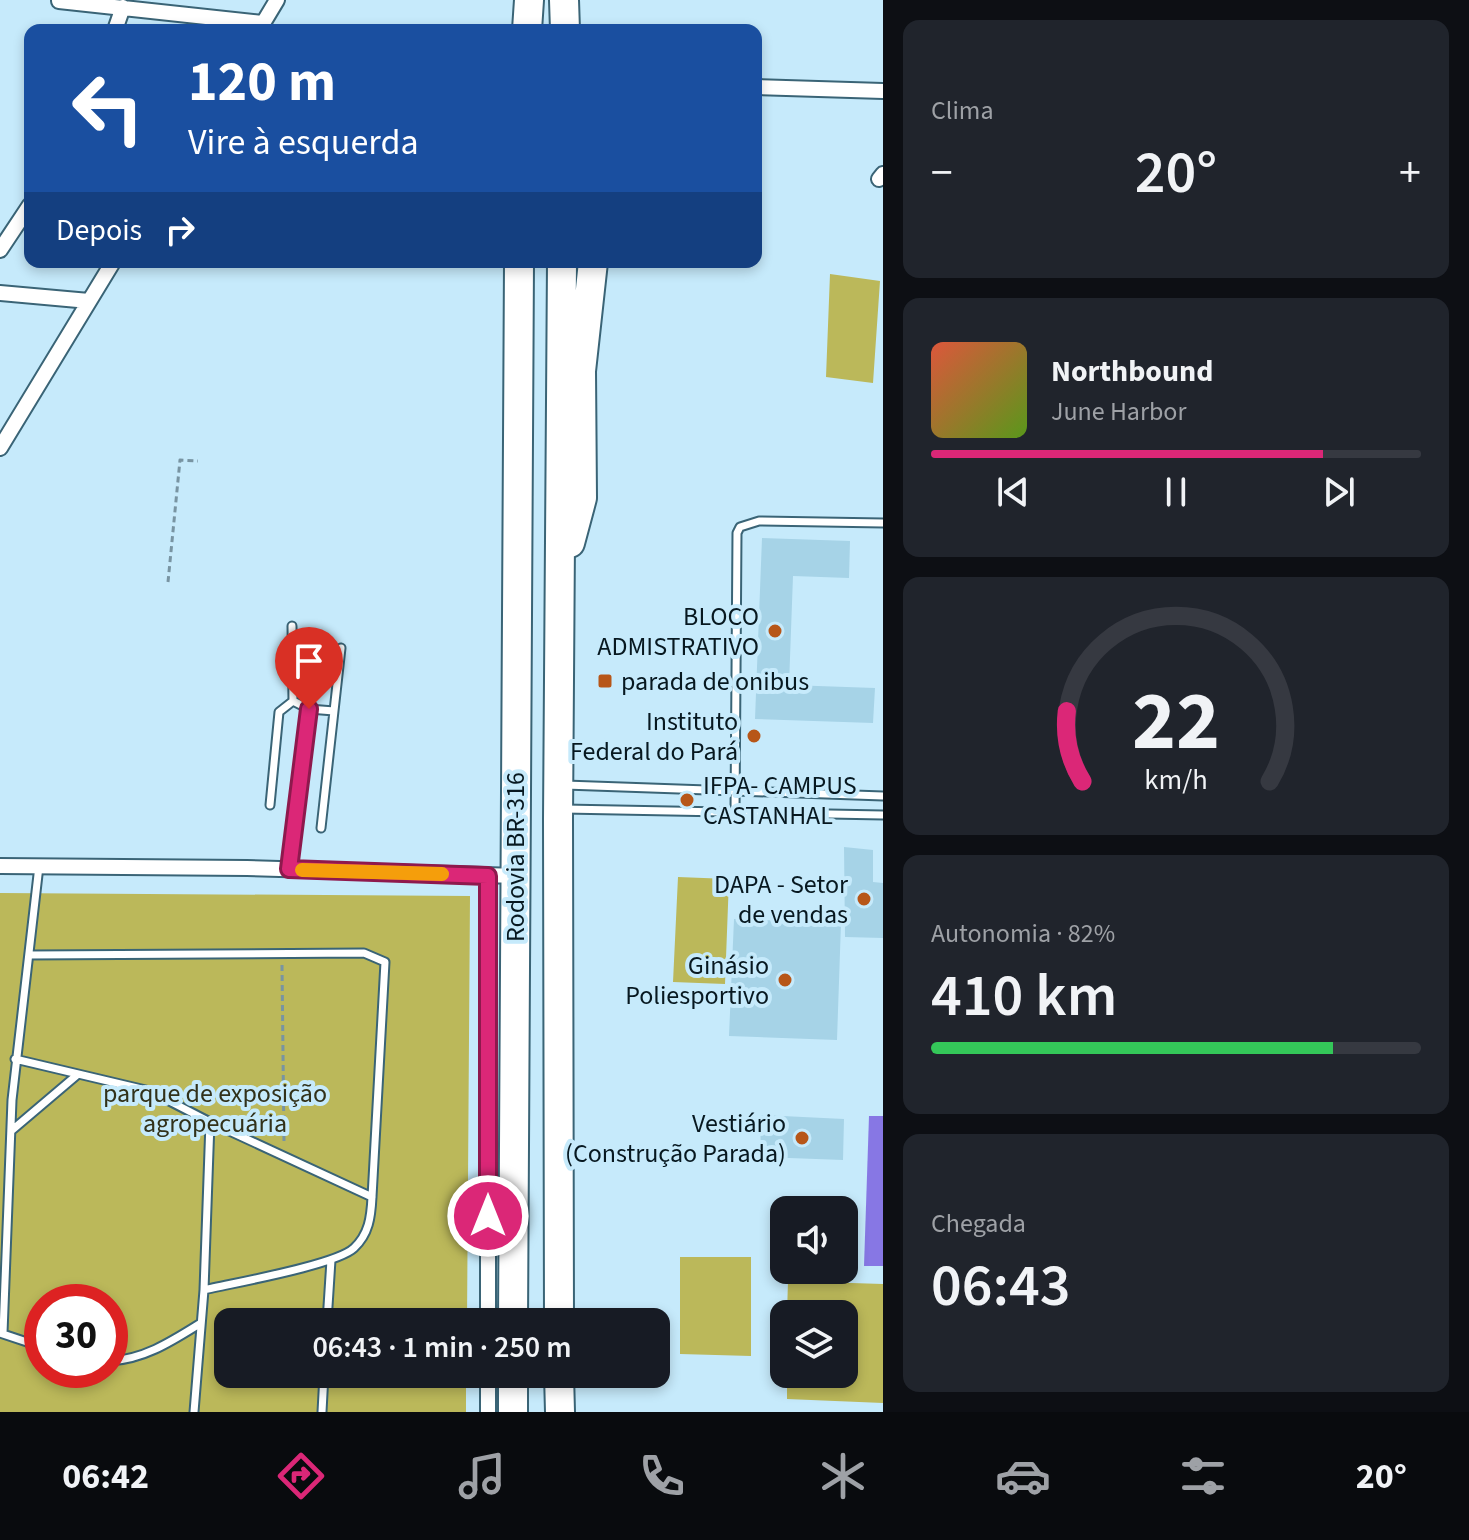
<!DOCTYPE html>
<html lang="pt">
<head>
<meta charset="utf-8">
<style>
  :root { --surface:#171b24; --page:#20242c; --text:#f1f3f6; --muted:#9ea1a6; --line:#363941; --accent:#db2777 }
  body { margin:0; font-family:"Source Sans 3",sans-serif; background:var(--page); color:var(--text); height:100vh; display:flex; flex-direction:column; font-size:30px; white-space:nowrap }
  * { box-sizing:border-box; margin:0 }
  p { font-size:26px; color:var(--muted) }
  .icon { flex:none; width:44px; height:44px; fill:none; stroke:currentColor; stroke-width:2; stroke-linecap:round; stroke-linejoin:round }
  .map { position:relative; flex:1; overflow:hidden }
  .sheet { display:flex; flex-direction:column; gap:20px; padding:20px; background:#0d0f14; width:586px }
  .sheet>* { flex:none }
  .banner { position:absolute; left:24px; top:24px; width:738px; height:244px; border-radius:16px; box-shadow:0 4px 12px #0003; background:#1a4fa0; color:#fff; overflow:hidden }
  .fabs { position:absolute; left:770px; top:1196px; display:grid; gap:16px }
  .fabs a { display:grid; place-items:center; width:88px; height:88px; border-radius:16px; background:var(--surface); box-shadow:0 4px 12px #0003; font-size:40px }
  .speed { position:absolute; left:24px; top:1284px; display:flex; gap:16px; font-size:40px; font-weight:700; text-align:center }
  .speed>* { display:grid; place-content:center; width:104px; height:104px; border-radius:50%; background:var(--surface); box-shadow:0 4px 12px #0003; line-height:1 }
  .speed .limit { border:12px solid #d22; background:#fff; color:#111 }
  .pin { position:absolute; display:grid; place-items:center; width:68px; height:68px; color:#fff; margin:-82px -34px; border-radius:50% 50% 50% 0; rotate:-45deg; box-shadow:0 0 8px #0007 }
  .pin .icon { rotate:45deg }
  .me { position:absolute; width:88px; margin:-44px; rotate:0deg; stroke-linejoin:round; filter:drop-shadow(0 0 6px #0008) }
  .turn { display:flex; align-items:center; gap:28px; height:168px; padding:0 32px; font-size:36px }
  .turn .icon { width:104px; height:104px; stroke-width:2.5 }
  .turn b { display:block; font-size:56px; line-height:68px }
  .then { display:flex; align-items:center; height:76px; padding:0 32px; background:#0003; gap:16px; font-size:30px }
  .big { font-size:60px; font-weight:600; line-height:1.1 }
  .sheet .tile { flex:1; display:flex; flex-direction:column; justify-content:center; gap:12px; min-width:0; padding:0 28px; border-radius:16px; background:var(--page) }
  .sheet .dial { align-items:center; gap:0 }
  .dial svg { height:208px; overflow:visible; fill:none; stroke:var(--line); stroke-width:7; stroke-linecap:round; text-anchor:middle }
  .dial text { fill:var(--text); stroke:none }
  .song { display:flex; align-items:center; gap:24px }
  .cover { width:96px; height:96px; border-radius:12px; background:linear-gradient(135deg,hsl(10 70% 55%),hsl(90 70% 35%)) }
  .played { height:8px; border-radius:4px; background:linear-gradient(90deg,var(--accent) 80%,var(--line) 80%) }
  .keys { display:flex; justify-content:space-around; direction:ltr }
  .heat { display:flex; justify-content:space-between; align-items:center; font-size:44px; direction:ltr }
  .charge { height:12px; border-radius:6px; background:linear-gradient(90deg,#34c759 82%,var(--line) 0) }
  .trip { position:absolute; left:214px; top:1308px; width:456px; height:80px; border-radius:16px; background:var(--surface); box-shadow:0 4px 12px #0003; font-weight:600; line-height:80px; text-align:center }
  .tabs { display:flex; height:128px; justify-content:space-around; align-items:center; background:#090b0e; color:var(--muted) }
  .tabs .icon { width:56px; height:56px }
  .tabs .active { color:var(--accent) }
  .tabs b { font-size:36px; color:var(--text) }
  main { display:flex; flex:1; min-height:0 }
  .map>svg:first-child { display:block }
  .green { fill:#bbb85a; fill-rule:evenodd }
  .water { fill:#8777e4 }
  .building { fill:#a6d3e7 }
  .lines { fill:none; stroke-linecap:round; stroke-linejoin:round }
  .lane-casing { stroke:#3a6476; stroke-width:11 }
  .street-casing { stroke:#3a6476; stroke-width:18 }
  .highway-casing { stroke:#3a6476; stroke-width:32 }
  .path { stroke:#7894a2; stroke-width:3; stroke-dasharray:6 4; stroke-linecap:butt }
  .lane { stroke:#fff; stroke-width:7 }
  .street { stroke:#fff; stroke-width:14 }
  .highway { stroke:#fff; stroke-width:28 }
  .route-casing { stroke:#8e194d; stroke-width:20 }
  .route { stroke:#db2777; stroke-width:14 }
  .slow { stroke:#f59e0b; stroke-width:14 }
  .poi-dot { fill:#b75618; stroke:#c6eafb; stroke-width:3 }
  .labels { text-anchor:middle; stroke-width:8; stroke-linejoin:round; paint-order:stroke }
  .poi-label { font-size:26px; fill:#071820; stroke:#c6eafb; text-anchor:end }
  .street-label { font-size:26px; fill:#071820; stroke:#c6eafb }
  .park-label { font-size:26px; fill:#31311a; stroke:#c6eafb }
</style>
</head>
<body>
<main>
<div class="map">
<svg width="883" height="1412" viewBox="0 0 883 1412">
  <rect width="100%" height="100%" fill="#c6eafb"/>
  <path class="green" d="M830 274 880 281 873 383 826 377Z
    M678 877 729 879 725 984 673 982Z
    M0 893 470 896 467 1322H228V1374H466V1412H0ZM42 1302H110V1370H42Z
    M680 1257H751V1356L680 1354Z
    M788 1281 883 1284V1403L787 1399V1374H844V1314H787Z"/>
  <path class="water" d="M869 1116H883V1266H864Z"/>
  <path class="building" d="M762 538 850 541 849 578 793 576 789 685 875 688 873 723 755 719Z
    M844 847 873 850V882L883 883V938L845 937Z
    M734 919 841 923 837 1040 729 1036Z
    M760 1115 844 1119 843 1160 761 1157Z"/>
  <g class="lines">
    <defs>
      <path id="lane" d="M292 626 293 701
        M309 709 334 711
        M565 785 883 796
        M270 805 279 712 293 701 309 709 289 869
        M564 809 883 815
        M735 812 737 533 740 527 759 521 883 523
        M321 828 341 648
        M29 955 364 953 385 962 372 1197C371 1217 369 1234 354 1248 336 1265 233 1283 204 1290L194 1412
        M15 1059 150 1091 210 1122 204 1290
        M210 1122 372 1197
        M11 1131 77 1075
        M327 1322 331 1260
        M0 1333 42 1347
        M3 1333 12 1100 39 866
        M110 1361C145 1359 172 1341 201 1323
        M322 1412 324 1374"/>
      <path id="street" d="M59 1 262 23
        M115 30 123 7
        M259 30 277 0
        M756 87 883 91
        M879 179 883 174
        M0 250 30 205
        M0 293 89 301
        M0 448 113 262
        M0 866 247 868 516 876
        M488 876V1322
        M488 1412V1374"/>
      <path id="highway" d="M564 0 565 30
        M527 30 529 0
        M570 543 582 498 581 371 593 262
        M513 1322 519 262
        M559 1322 558 819 562 262
        M559 1374 560 1412
        M513 1412V1374"/>
    </defs>
    <use href="#lane" class="lane-casing"/>
    <use href="#street" class="street-casing"/>
    <use href="#highway" class="highway-casing"/>
    <path class="path" d="M168 582 180 460 198 461
      M282 965 284 1142"/>
    <use href="#lane" class="lane"/>
    <use href="#street" class="street"/>
    <use href="#highway" class="highway"/>
  </g>
  <g class="lines">
    <defs>
      <path id="route" d="M309 709 289 869 488 876V1216"/>
    </defs>
    <use href="#route" class="route-casing"/>
    <use href="#route" class="route"/>
    <path class="slow" d="M302 870 442 874"/>
  </g>
  <g class="poi-dot">
    <circle cx="775" cy="631" r="8"/>
    <rect x="597" y="673" width="16" height="16" rx="4"/>
    <circle cx="754" cy="736" r="8"/>
    <circle cx="687" cy="800" r="8"/>
    <circle cx="864" cy="899" r="8"/>
    <circle cx="785" cy="980" r="8"/>
    <circle cx="802" cy="1138" r="8"/>
  </g>
  <g class="labels">
    <g class="poi-label">
      <text x="759" y="625">BLOCO<tspan x="759" dy="30">ADMISTRATIVO</tspan></text>
      <text x="621" y="690" text-anchor="start">parada de onibus</text>
      <text x="738" y="730">Instituto<tspan x="738" dy="30">Federal do Pará</tspan></text>
      <text x="703" y="794" text-anchor="start">IFPA- CAMPUS<tspan x="703" dy="30">CASTANHAL</tspan></text>
      <text x="848" y="893">DAPA - Setor<tspan x="848" dy="30">de vendas</tspan></text>
      <text x="769" y="974">Ginásio<tspan x="769" dy="30">Poliesportivo</tspan></text>
      <text x="786" y="1132">Vestiário<tspan x="786" dy="30">(Construção Parada)</tspan></text>
    </g>
    <g class="street-label">
      <text transform="translate(515 857) rotate(-90)" y="9">Rodovia BR-316</text>
    </g>
    <g class="park-label">
      <text x="215" y="1102">parque de exposição<tspan x="215" dy="30">agropecuária</tspan></text>
    </g>
  </g>
</svg>
<div class="fabs">
<a><svg class="icon" aria-label="sound" viewBox="0 0 24 24"><path d="M4 9h4l5-4v14l-5-4H4zM17 9q2 3 0 6"/></svg></a>
<a><svg class="icon" aria-label="layers" viewBox="0 0 24 24"><path d="M12 4l9 5-9 5-9-5zM3 14l9 5 9-5"/></svg></a>
</div>
<div class="speed"><div class="limit">30</div></div>
<div class="pin" style="left:309px;top:709px;background:#d93025"><svg class="icon" aria-label="arrive" viewBox="0 0 24 24"><path d="M6 21V4h12l-3 4 3 4H6"/></svg></div>
<svg class="me" style="left:488px;top:1216px" viewBox="-20 -20 40 40"><circle r="17" fill="#db2777" stroke="#fff" stroke-width="3"/><path d="M0-11L8 9 0 5-8 9z" fill="#fff"/></svg>
<div class="trip">06:43 · 1 min · 250 m</div>
<div class="banner">
<div class="turn"><svg class="icon" aria-label="left" viewBox="0 0 24 24"><path d="M17 20v-9H6M10 6l-5 5 5 5"/></svg><div><b>120 m</b>Vire à esquerda</div></div>
<div class="then">Depois<svg class="icon" aria-label="right" viewBox="0 0 24 24"><path d="M7 20v-9h11M14 6l5 5-5 5"/></svg></div>
</div>
</div>
<section class="sheet">
<div class="tile"><p>Clima</p>
<div class="heat"><a>−</a><b class="big">20°</b><a>+</a></div>
</div>
<div class="tile">
<div class="song"><i class="cover"></i><div><b>Northbound</b><p>June Harbor</p></div></div>
<div class="played"></div>
<div class="keys"><svg class="icon" aria-label="previous" viewBox="0 0 24 24"><path d="M18 5L8 12l10 7zM5 5v14"/></svg><svg class="icon" aria-label="pause" viewBox="0 0 24 24"><path d="M8 5v14M16 5v14"/></svg><svg class="icon" aria-label="next" viewBox="0 0 24 24"><path d="M6 5l10 7-10 7zM19 5v14"/></svg></div>
</div>
<div class="tile dial"><svg viewBox="0 0 100 80">
<path d="M14 69A42 42 0 1 1 86 69"/>
<path d="M14 69A42 42 0 0 1 8 42" stroke="#db2777"/>
<text x="50" y="56" font-size="32" font-weight="700">22</text>
<text x="50" y="72" font-size="11">km/h</text>
</svg></div>
<div class="tile"><p>Autonomia · 82%</p><b class="big">410 km</b><div class="charge"></div></div>
<div class="tile"><p>Chegada</p><b class="big">06:43</b></div>
</section>
</main>
<nav class="tabs">
<b>06:42</b>
<svg class="icon active" aria-label="directions" viewBox="0 0 24 24"><path d="M12 3l9 9-9 9-9-9zM9 14v-3h6M13 9l2 2-2 2"/></svg>
<svg class="icon" aria-label="music" viewBox="0 0 24 24"><path d="M9 18V5l10-2v13"/><circle cx="6" cy="18" r="3"/><circle cx="16" cy="16" r="3"/></svg>
<svg class="icon" aria-label="phone" viewBox="0 0 24 24"><path d="M5 4h4l2 5-3 2q2 4 5 5l2-3 5 2v4C11 20 4 13 5 4z"/></svg>
<svg class="icon" aria-label="climate" viewBox="0 0 24 24"><path d="M12 3v18M4 7l16 10M4 17L20 7"/></svg>
<svg class="icon" aria-label="car" viewBox="0 0 24 24"><path d="M5 17H2v-5l4-1 3-4h7l3 4 3 1v5h-3M9 17h6M6 11h13"/><circle cx="7" cy="17" r="2"/><circle cx="17" cy="17" r="2"/></svg>
<svg class="icon" aria-label="filters" viewBox="0 0 24 24"><path d="M4 7h16M4 17h16"/><circle cx="9" cy="7" r="2"/><circle cx="15" cy="17" r="2"/></svg>
<b>20°</b>
</nav>
</body>
</html>
